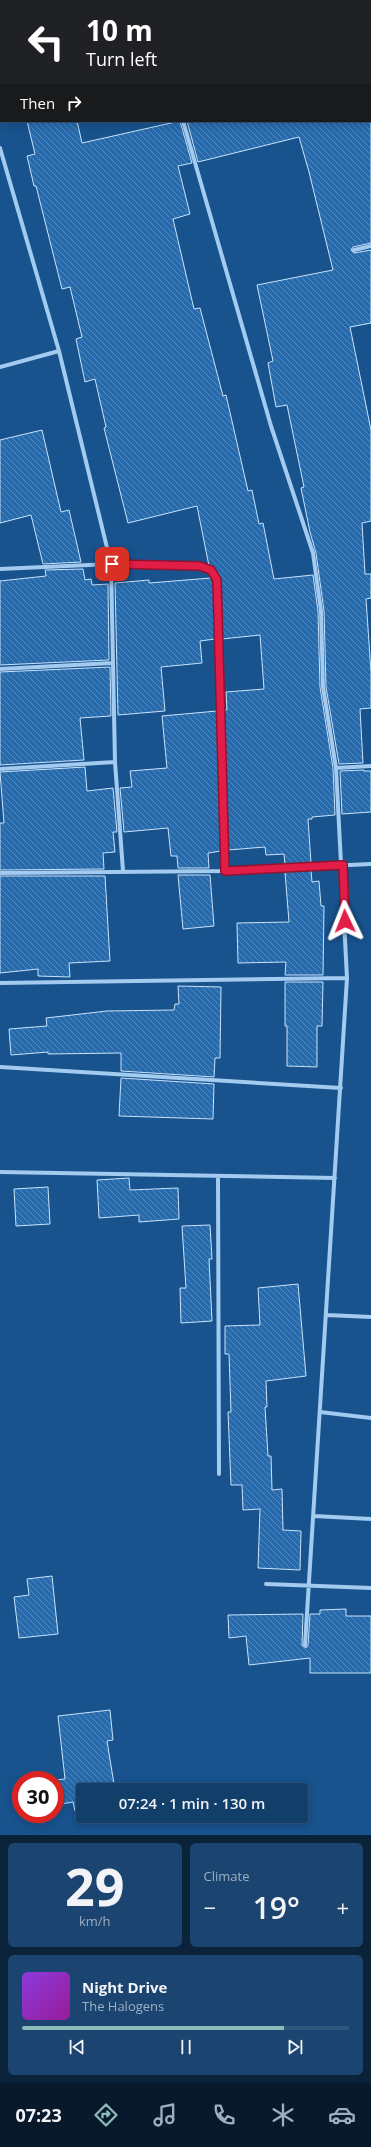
<!DOCTYPE html>
<html lang="en">
<head>
<meta charset="utf-8">
<style>
  :root { --surface:#123e6a; --page:#1b4570; --text:#f1f3f6; --muted:#9caec1; --line:#31577e; --accent:#8bbbb9 }
  body { margin:0; font-family:"Open Sans",sans-serif; background:var(--page); color:var(--text); height:100vh; display:flex; flex-direction:column; font-size:15px; white-space:nowrap }
  * { box-sizing:border-box; margin:0 }
  p { font-size:13px; color:var(--muted) }
  .icon { flex:none; width:22px; height:22px; fill:none; stroke:currentColor; stroke-width:2; stroke-linecap:round; stroke-linejoin:round }
  .map { position:relative; height:1835px; overflow:hidden }
  .details { display:flex; flex-direction:column; gap:8px; padding:8px; background:#0a223a; flex:1 }
  .details>* { flex:none }
  .hud { position:absolute; left:0px; top:0px; width:371px; height:122px; box-shadow:0 2px 10px #0003,0 0 0 1px var(--line); background:#202124; color:#fff; overflow:hidden }
  .speed { position:absolute; left:12px; top:1771px; display:flex; gap:8px; font-size:20px; font-weight:700; text-align:center }
  .speed>* { display:grid; place-content:center; width:52px; height:52px; border-radius:50%; background:var(--surface); box-shadow:0 2px 10px #0003,0 0 0 1px var(--line); line-height:1 }
  .speed .limit { border:6px solid #d22; background:#fff; color:#111 }
  .pin { position:absolute; display:grid; place-items:center; width:34px; height:34px; color:#fff; margin:-17px; border-radius:8px; box-shadow:0 2px 6px #0006 }
  .me { position:absolute; width:44px; margin:-22px; rotate:358deg; stroke-linejoin:round; filter:drop-shadow(0 0 3px #0008) }
  .turn { display:flex; align-items:center; gap:14px; height:84px; padding:0 20px; font-size:18px }
  .turn .icon { width:52px; height:52px; stroke-width:2.5 }
  .turn b { display:block; font-size:28px; line-height:34px }
  .then { display:flex; align-items:center; height:38px; padding:0 20px; background:#0003; gap:8px; font-size:15px }
  .big { font-size:30px; font-weight:600; line-height:1.1 }
  .details .widget { flex:1; display:flex; flex-direction:column; justify-content:center; gap:6px; min-width:0; padding:0 14px; border-radius:6px; background:var(--page) }
  .details .dial { align-items:center; gap:0 }
  .dial b { font-size:52px; line-height:1 }
  .song { display:flex; align-items:center; gap:12px }
  .cover { width:48px; height:48px; border-radius:6px; background:linear-gradient(135deg,hsl(270 70% 55%),hsl(300 70% 35%)) }
  .played { height:4px; border-radius:2px; background:linear-gradient(90deg,var(--accent) 80%,var(--line) 80%) }
  .keys { display:flex; justify-content:space-around; direction:ltr }
  .heat { display:flex; justify-content:space-between; align-items:center; font-size:22px; direction:ltr }
  .details .tiles { flex:1; display:grid; gap:8px; grid-template-columns:1fr 1fr }
  .widget:last-child { grid-column:span 2 }
  .trip { position:absolute; left:76px; top:1783px; width:232px; height:40px; border-radius:4px; background:var(--surface); box-shadow:0 2px 10px #0003,0 0 0 1px var(--line); font-weight:600; line-height:40px; text-align:center }
  .tab-bar { display:flex; height:64px; justify-content:space-around; align-items:center; background:#07192a; color:var(--muted) }
  .tab-bar .icon { width:28px; height:28px }
  .tab-bar .selected { color:var(--accent) }
  .tab-bar b { font-size:18px; color:var(--text) }
  .map>svg:first-child { display:block }
  .building { fill:url(#building-back-hatch); stroke:#c9e3fb }
  .lines { fill:none; stroke-linecap:round; stroke-linejoin:round }
  .minor { stroke:#a3caef; stroke-width:4 }
  .route-casing { stroke:#92132f; stroke-width:10 }
  .route { stroke:#e11d48; stroke-width:7 }
</style>
</head>
<body>
<div class="map">
<svg width="371" height="1835" viewBox="0 0 371 1835">
  <defs>
    <pattern id="building-back-hatch" width="6" height="6" patternUnits="userSpaceOnUse"><rect width="6" height="6" fill="#266aac"/><path d="M-1 5l2 2M0 0l6 6M5-1l2 2" fill="none" stroke="#5188bd"/></pattern>
  </defs>
  <rect width="100%" height="100%" fill="#18538e"/>
  <path class="building" d="M27 121H77L82 143 180 121 192 163 178 166 190 214 173 219 194 309 200 308 223 396 226 395 248 491 252 490 259 524 263 523 274 579 313 575 318 611 320 687 333 768 335 815 312 817V819H308L311 863 285 865 284 854 266 855 265 847 228 850 224 710H227L226 692 264 689 260 635 222 639 220 580 214 568 209 566 197 506 128 523 104 428 106 427 95 379 85 382 76 339 82 337 70 287 62 289 36 186H34L27 156 35 154Z
    M187 121H371V243L353 247 351 250 354 253 371 250V323L350 327 371 430V521L362 523 365 574H371V598L366 599 371 672V708L360 709 363 763 339 764 326 687 324 611 316 553 310 532 301 488 304 487 287 405 276 407 268 363 273 361 257 285 333 270 309 172 299 137 198 162Z
    M42 430 61 512 69 510 81 562 43 564 31 515 0 523V440Z
    M83 569 85 580 91 579 92 585 108 584 109 660 0 665V581L46 576 45 570Z
    M211 578 214 581 215 639 200 641 202 663 161 667 165 711 118 715 115 583 149 580V583Z
    M110 667 111 716 80 718 84 760 0 765V672Z
    M217 711 221 851 208 853 209 868H178L177 856H171L168 828 124 832 120 788 132 787 130 771 167 768 162 716Z
    M85 767 87 791 113 788 117 832H113L115 852 103 853 104 869 0 870V823H4L0 772Z
    M364 770V771H371V812L342 814 340 771Z
    M311 870 312 882 319 881 321 906H324L323 975H285L286 962 238 963 237 923 289 922 285 872Z
    M178 875H210L214 926 183 929Z
    M0 876H105L110 961 69 963 70 977 38 976V969L0 973Z
    M285 982H323L322 1026H317V1067L287 1066V1026H285Z
    M178 986 221 987 220 1058H215L214 1077 121 1071V1053L48 1054V1052L11 1055 9 1029 47 1026 46 1018 107 1011 174 1010 175 1004H179Z
    M121 1078 214 1084 213 1119 119 1116Z
    M129 1178 130 1190 178 1188 179 1219 139 1222V1215L99 1218 97 1180Z
    M48 1187 50 1224 16 1226 14 1189Z
    M210 1225 212 1259H209L212 1321 181 1323 180 1288H186L182 1226Z
    M298 1284 306 1376 266 1381 267 1407H265L268 1456H271L272 1490 282 1489 283 1530 301 1531 300 1570 258 1568 260 1509 243 1510 242 1485H231L228 1412H231L229 1354H225V1326L260 1325 258 1288Z
    M52 1576 58 1634 19 1638 14 1597 29 1595 27 1579Z
    M346 1609V1616H371V1673H310V1658L249 1665 246 1636 229 1638 228 1615 303 1614 302 1645 306 1648 308 1645 310 1614H320V1610Z
    M110 1710 113 1740 107 1741 115 1790H83V1809L75 1811 73 1802 55 1805V1780L65 1779 58 1716Z
    M94 1816H119L120 1817 95 1821Z"/>
  <g class="lines">
    <path class="minor" d="M147 0 148 1
      M275 0 276 1
      M370 76H371
      M183 121 271 426 313 553 321 611 323 687 336 768 347 978 305 1645
      M0 148 59 351 111 564 115 762 123 871
      M354 250 371 246
      M0 367 59 351
      M0 569 111 564 200 566 211 570 217 580 225 871
      M0 669 112 663
      M336 768 371 766
      M0 769 115 762
      M0 873 225 871 371 864
      M0 983 347 978
      M0 1067 341 1088
      M0 1172 335 1178
      M218 1176 219 1474
      M327 1315 371 1317
      M320 1412 371 1418
      M314 1516 371 1519
      M266 1584 371 1588"/>
  </g>
  <g class="lines">
    <defs>
      <path id="route" d="M112 564 200 566 211 570 217 580 225 871 343 865 345 921"/>
    </defs>
    <use href="#route" class="route-casing"/>
    <use href="#route" class="route"/>
  </g>
</svg>
<div class="speed"><div class="limit">30</div></div>
<div class="pin" style="left:112px;top:564px;background:#d93025"><svg class="icon" aria-label="arrive" viewBox="0 0 24 24"><path d="M6 21V4h12l-3 4 3 4H6"/></svg></div>
<svg class="me" style="left:345px;top:921px" viewBox="-20 -20 40 40"><path d="M0-17L14 15 0 8-14 15z" fill="#e11d48" stroke="#fff" stroke-width="4"/></svg>
<div class="trip">07:24 · 1 min · 130 m</div>
<div class="hud">
<div class="turn"><svg class="icon" aria-label="left" viewBox="0 0 24 24"><path d="M17 20v-9H6M10 6l-5 5 5 5"/></svg><div><b>10 m</b>Turn left</div></div>
<div class="then">Then<svg class="icon" aria-label="right" viewBox="0 0 24 24"><path d="M7 20v-9h11M14 6l5 5-5 5"/></svg></div>
</div>
</div>
<section class="details">
<div class="tiles">
<div class="widget dial"><b>29</b><p>km/h</p></div>
<div class="widget"><p>Climate</p>
<div class="heat"><a>−</a><b class="big">19°</b><a>+</a></div>
</div>
<div class="widget">
<div class="song"><i class="cover"></i><div><b>Night Drive</b><p>The Halogens</p></div></div>
<div class="played"></div>
<div class="keys"><svg class="icon" aria-label="previous" viewBox="0 0 24 24"><path d="M18 5L8 12l10 7zM5 5v14"/></svg><svg class="icon" aria-label="pause" viewBox="0 0 24 24"><path d="M8 5v14M16 5v14"/></svg><svg class="icon" aria-label="next" viewBox="0 0 24 24"><path d="M6 5l10 7-10 7zM19 5v14"/></svg></div>
</div>
</div>
</section>
<nav class="tab-bar">
<b>07:23</b>
<svg class="icon selected" aria-label="directions" viewBox="0 0 24 24"><path d="M12 3l9 9-9 9-9-9zM9 14v-3h6M13 9l2 2-2 2"/></svg>
<svg class="icon" aria-label="music" viewBox="0 0 24 24"><path d="M9 18V5l10-2v13"/><circle cx="6" cy="18" r="3"/><circle cx="16" cy="16" r="3"/></svg>
<svg class="icon" aria-label="phone" viewBox="0 0 24 24"><path d="M5 4h4l2 5-3 2q2 4 5 5l2-3 5 2v4C11 20 4 13 5 4z"/></svg>
<svg class="icon" aria-label="climate" viewBox="0 0 24 24"><path d="M12 3v18M4 7l16 10M4 17L20 7"/></svg>
<svg class="icon" aria-label="car" viewBox="0 0 24 24"><path d="M5 17H2v-5l4-1 3-4h7l3 4 3 1v5h-3M9 17h6M6 11h13"/><circle cx="7" cy="17" r="2"/><circle cx="17" cy="17" r="2"/></svg>
</nav>
</body>
</html>
